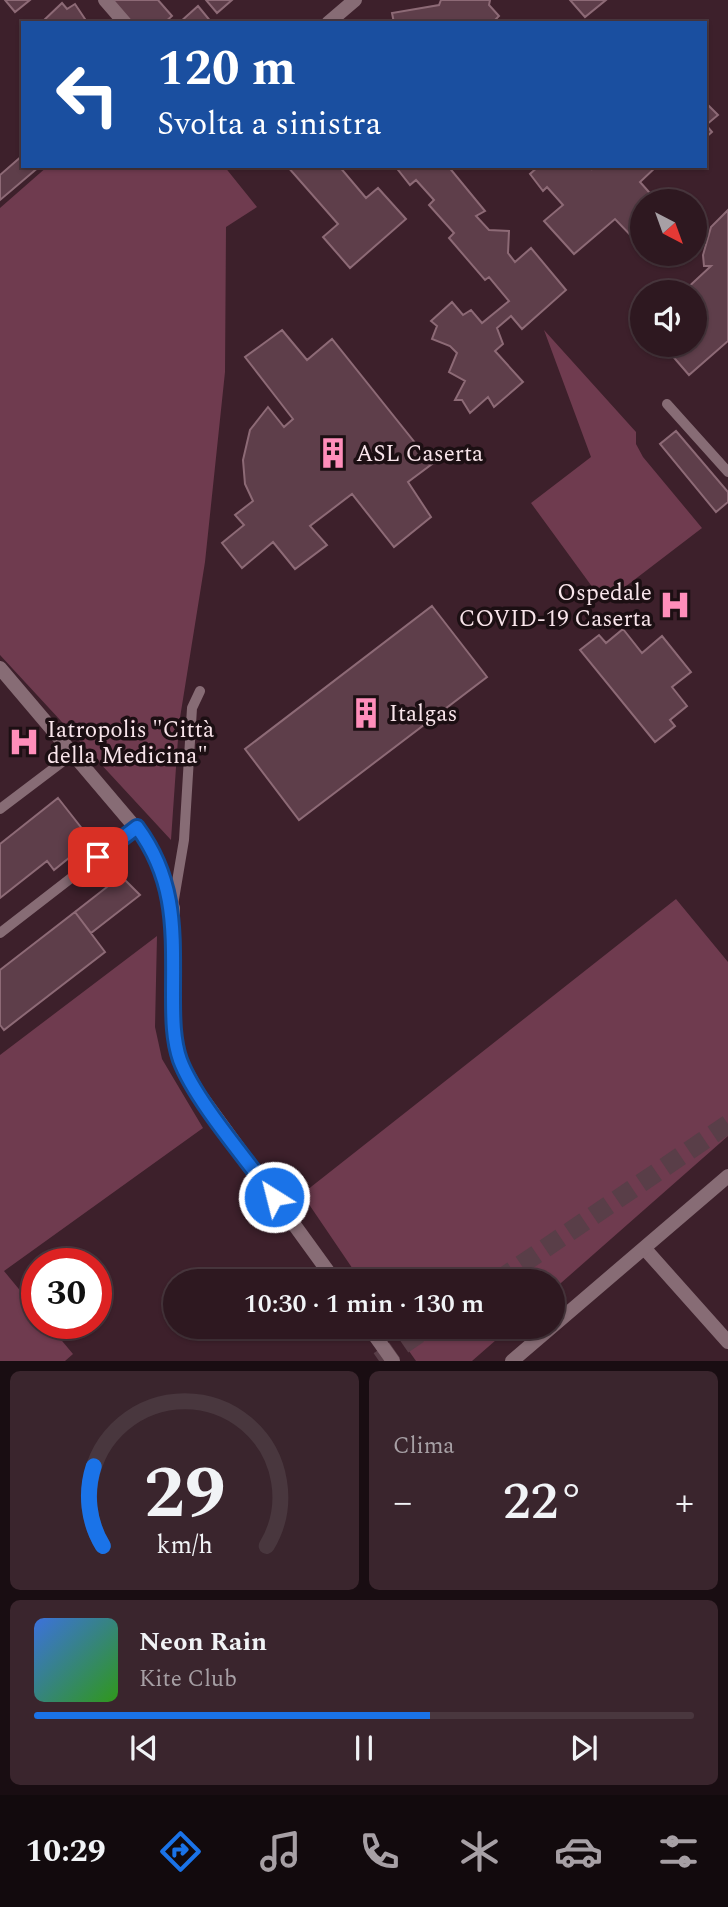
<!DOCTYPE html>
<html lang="it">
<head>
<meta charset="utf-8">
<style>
  :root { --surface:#2e1820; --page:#3a252d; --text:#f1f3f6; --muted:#a7a0a5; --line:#49373e; --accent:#1a73e8 }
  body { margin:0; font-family:Spectral,serif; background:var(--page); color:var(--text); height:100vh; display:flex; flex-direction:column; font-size:26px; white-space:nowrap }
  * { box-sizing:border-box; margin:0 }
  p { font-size:23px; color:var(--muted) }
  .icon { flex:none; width:38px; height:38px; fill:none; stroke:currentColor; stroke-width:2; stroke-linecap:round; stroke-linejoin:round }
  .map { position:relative; height:1361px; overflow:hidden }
  .details { display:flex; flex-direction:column; gap:10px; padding:10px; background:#190d12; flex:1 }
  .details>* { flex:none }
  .hud { position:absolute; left:21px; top:21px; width:686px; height:147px; border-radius:0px; box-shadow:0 2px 5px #0004,0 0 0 2px var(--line); background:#1a4fa0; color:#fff; overflow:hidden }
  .needle { width:46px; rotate:139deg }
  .fabs { position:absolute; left:630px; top:189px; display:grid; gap:14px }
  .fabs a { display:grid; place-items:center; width:77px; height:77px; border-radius:50%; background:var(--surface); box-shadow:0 2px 5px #0004,0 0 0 2px var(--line); font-size:35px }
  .speed { position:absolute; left:21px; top:1248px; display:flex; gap:14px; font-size:35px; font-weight:700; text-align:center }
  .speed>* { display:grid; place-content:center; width:91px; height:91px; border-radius:50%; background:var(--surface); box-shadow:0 2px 5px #0004,0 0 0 2px var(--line); line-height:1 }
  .speed .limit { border:10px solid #d22; background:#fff; color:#111 }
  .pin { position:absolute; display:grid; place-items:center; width:60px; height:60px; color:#fff; margin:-30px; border-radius:14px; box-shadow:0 4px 10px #0006 }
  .me { position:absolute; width:77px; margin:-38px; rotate:324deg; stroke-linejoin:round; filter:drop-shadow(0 0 5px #0008) }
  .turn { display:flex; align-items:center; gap:24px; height:147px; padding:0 21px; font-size:32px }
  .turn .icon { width:91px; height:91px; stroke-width:2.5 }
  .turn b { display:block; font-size:49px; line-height:60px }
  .big { font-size:52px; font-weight:600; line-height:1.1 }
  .details .card { flex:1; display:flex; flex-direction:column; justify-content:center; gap:10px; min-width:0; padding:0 24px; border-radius:10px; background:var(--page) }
  .details .dial { align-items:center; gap:0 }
  .dial svg { height:182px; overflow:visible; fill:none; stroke:var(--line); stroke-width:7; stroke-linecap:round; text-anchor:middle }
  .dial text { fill:var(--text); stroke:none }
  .song { display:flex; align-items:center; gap:21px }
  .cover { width:84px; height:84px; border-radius:10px; background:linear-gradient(135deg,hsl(220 70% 55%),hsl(110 70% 35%)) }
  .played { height:7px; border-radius:4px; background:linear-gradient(90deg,var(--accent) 60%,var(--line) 60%) }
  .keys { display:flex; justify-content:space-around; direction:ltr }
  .heat { display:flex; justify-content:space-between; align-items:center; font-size:38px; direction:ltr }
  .details .tiles { flex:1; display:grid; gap:10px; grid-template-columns:1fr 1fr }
  .card:last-child { grid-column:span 2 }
  .trip { position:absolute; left:163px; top:1269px; width:402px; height:70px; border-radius:35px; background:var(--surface); box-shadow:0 2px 5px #0004,0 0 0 2px var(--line); font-weight:600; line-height:70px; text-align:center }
  .tab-bar { display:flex; height:112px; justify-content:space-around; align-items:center; background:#120a0d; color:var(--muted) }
  .tab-bar .icon { width:49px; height:49px }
  .tab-bar .active { color:var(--accent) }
  .tab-bar b { font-size:32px; color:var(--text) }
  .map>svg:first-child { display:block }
  .green { fill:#6f3b4f }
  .building { fill:#5e3e4a; stroke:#8d6a76; stroke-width:2 }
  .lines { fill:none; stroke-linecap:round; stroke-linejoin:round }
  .trunk-tunnel { stroke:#593e48; stroke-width:19; stroke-dasharray:19 10; stroke-linecap:butt }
  .service { stroke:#876c75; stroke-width:10 }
  .minor { stroke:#876c75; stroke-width:14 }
  .tertiary { stroke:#876c75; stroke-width:14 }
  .route-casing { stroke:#114b97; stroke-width:18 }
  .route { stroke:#1a73e8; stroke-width:12 }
  .labels { text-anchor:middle; stroke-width:7; stroke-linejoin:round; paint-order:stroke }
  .poi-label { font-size:23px; fill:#f9e5eb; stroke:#1c0f13; text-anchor:start }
</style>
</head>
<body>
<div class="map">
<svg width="728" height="1361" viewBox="0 0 728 1361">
  <rect width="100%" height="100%" fill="#3d202b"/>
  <path class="green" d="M48 166H224L257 207 226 227 225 372 205 562 179 724 171 840 0 655V208Z
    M544 330 636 432V444L643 457 702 528 604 603 531 503 591 457Z
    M676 899 728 962V1136L553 1290V1281H361L302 1194Z
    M157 936 155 1027 162 1059 203 1128 4 1271 37 1311V1323H47L73 1354 65 1361H0V1055Z
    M392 1327H511L472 1361H416Z"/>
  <path class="building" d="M5 0H30L15 12Z
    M105 0H158L172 16 164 23H125Z
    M206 0H232L217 13Z
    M441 0H490L489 5 499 16 494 21 496 23H394L392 13 439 5Z
    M570 0H606L585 17Z
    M62 3 67 9 75 4 87 22 41 23Z
    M198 6 212 23H179Z
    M705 102 718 115 706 125 712 132 705 138Z
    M23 155V166H40L0 200V175Z
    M287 166H339L366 198 378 188 406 219 350 268 323 237 338 224Z
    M395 166H448L485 211 476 216 489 230 509 231 508 253 515 262 531 248 566 290 522 329 511 316 497 328 503 344 495 351 523 382 494 407 488 397 470 413 462 400H455L465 381 449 372 457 353 450 346 432 339 437 326 431 321 452 302 463 315 471 310 482 323 509 301 489 277 485 280 449 238 454 233 429 205 434 200 416 180 410 185Z
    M539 166H590L592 169 596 166H657L640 182 657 201H642V243L640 245 615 219 574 254 544 221 563 205 547 187 543 191 530 174Z
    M728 210V341L689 375 663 345H695V292H683L711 266H704L703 255 711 227Z
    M282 330 307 360 332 339 432 464 408 482 431 517 394 547 352 494 310 526 327 545 295 569 273 542 242 568 222 543 244 525 235 515 253 501 245 484 243 460 250 430 268 407 284 427 293 419 245 357Z
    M676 431 728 492V502L716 512 660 444Z
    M432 606 487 677 299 820 245 749Z
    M623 629 642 653 662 636 691 672 672 687 687 706 670 720 675 726 655 742 580 650 599 635 606 643Z
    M58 798 91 840 54 870 47 861 0 898V844Z
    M121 876 140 895 91 933 75 912Z
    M75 912 105 952 4 1030 0 1025V970Z"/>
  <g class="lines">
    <path class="trunk-tunnel" d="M497 1281 728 1124
      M379 1361 430 1326"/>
    <path class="service" d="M667 404 728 472
      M0 809 74 753
      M173 905 184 840 192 708 200 691
      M0 933 137 827"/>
    <path class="minor" d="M105 0 125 23
      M328 23 355 0
      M0 668 151 846 173 908V1026L180 1060 198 1092 335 1281
      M645 1249 728 1342
      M368 1326 393 1361"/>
    <path class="tertiary" d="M512 1361 728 1176"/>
  </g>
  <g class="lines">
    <defs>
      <path id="route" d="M98 857 137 827C177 881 173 932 173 996 173 1017 173 1040 180 1060 195 1100 247 1160 274 1197"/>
    </defs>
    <use href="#route" class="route-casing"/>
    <use href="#route" class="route"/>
  </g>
  <defs>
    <symbol id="building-bare" viewBox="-9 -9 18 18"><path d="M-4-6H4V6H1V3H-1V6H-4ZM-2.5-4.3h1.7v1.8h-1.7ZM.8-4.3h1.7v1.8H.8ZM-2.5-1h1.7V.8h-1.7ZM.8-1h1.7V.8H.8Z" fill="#ff8eba" stroke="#1c0f13" stroke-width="2.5" paint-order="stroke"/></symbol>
    <symbol id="hospital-bare" viewBox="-9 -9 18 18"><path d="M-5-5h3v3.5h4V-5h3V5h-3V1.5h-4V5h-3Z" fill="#ff8eba" stroke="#1c0f13" stroke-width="2.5" paint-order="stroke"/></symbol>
  </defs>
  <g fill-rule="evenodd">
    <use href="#building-bare" x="311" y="431" width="44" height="44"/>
    <use href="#hospital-bare" x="653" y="583" width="44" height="44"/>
    <use href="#building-bare" x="344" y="691" width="44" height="44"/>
    <use href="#hospital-bare" x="2" y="720" width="44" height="44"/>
  </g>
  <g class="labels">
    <g class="poi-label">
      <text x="356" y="461">ASL Caserta</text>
      <text x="652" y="600" text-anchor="end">Ospedale<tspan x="652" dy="26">COVID-19 Caserta</tspan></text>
      <text x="389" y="721">Italgas</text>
      <text x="47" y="737">Iatropolis "Città<tspan x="47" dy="26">della Medicina"</tspan></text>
    </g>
  </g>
</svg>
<div class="fabs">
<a><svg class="needle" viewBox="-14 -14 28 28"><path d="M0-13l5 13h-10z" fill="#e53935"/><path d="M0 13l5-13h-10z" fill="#a7a0a5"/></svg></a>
<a><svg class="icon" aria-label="sound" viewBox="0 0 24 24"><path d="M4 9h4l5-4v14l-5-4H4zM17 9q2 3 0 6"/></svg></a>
</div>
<div class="speed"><div class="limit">30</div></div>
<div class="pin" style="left:98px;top:857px;background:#d93025"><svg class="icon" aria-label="arrive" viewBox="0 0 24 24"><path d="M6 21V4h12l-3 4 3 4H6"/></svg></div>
<svg class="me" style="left:274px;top:1197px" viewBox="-20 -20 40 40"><circle r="17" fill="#1a73e8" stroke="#fff" stroke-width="3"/><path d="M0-11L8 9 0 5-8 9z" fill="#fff"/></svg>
<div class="trip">10:30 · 1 min · 130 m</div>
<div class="hud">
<div class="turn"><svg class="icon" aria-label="left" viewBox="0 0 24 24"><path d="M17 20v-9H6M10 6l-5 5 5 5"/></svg><div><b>120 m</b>Svolta a sinistra</div></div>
</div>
</div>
<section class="details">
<div class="tiles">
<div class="card dial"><svg viewBox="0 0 100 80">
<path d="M14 69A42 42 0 1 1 86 69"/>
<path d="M14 69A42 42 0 0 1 10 34" stroke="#1a73e8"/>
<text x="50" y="56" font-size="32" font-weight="700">29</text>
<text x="50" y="72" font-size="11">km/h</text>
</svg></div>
<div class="card"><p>Clima</p>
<div class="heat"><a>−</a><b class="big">22°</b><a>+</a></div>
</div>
<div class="card">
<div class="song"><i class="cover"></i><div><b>Neon Rain</b><p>Kite Club</p></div></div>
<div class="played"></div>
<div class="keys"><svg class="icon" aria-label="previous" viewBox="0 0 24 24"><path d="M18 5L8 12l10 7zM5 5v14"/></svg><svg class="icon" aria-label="pause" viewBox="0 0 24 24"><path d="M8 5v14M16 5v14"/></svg><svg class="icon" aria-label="next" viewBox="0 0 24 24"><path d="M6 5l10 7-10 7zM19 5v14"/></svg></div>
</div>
</div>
</section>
<nav class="tab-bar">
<b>10:29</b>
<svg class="icon active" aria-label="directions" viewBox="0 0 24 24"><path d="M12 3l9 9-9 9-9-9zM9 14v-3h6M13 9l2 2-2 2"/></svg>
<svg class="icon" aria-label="music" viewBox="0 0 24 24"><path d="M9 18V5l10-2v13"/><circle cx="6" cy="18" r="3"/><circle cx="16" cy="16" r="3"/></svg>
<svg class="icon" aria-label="phone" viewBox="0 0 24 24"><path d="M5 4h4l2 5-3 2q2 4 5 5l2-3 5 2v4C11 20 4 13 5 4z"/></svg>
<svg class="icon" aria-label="climate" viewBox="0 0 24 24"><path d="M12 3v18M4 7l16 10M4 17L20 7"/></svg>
<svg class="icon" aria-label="car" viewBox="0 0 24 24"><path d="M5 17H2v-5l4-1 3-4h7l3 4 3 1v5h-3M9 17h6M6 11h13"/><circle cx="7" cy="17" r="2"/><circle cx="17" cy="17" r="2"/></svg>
<svg class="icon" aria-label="filters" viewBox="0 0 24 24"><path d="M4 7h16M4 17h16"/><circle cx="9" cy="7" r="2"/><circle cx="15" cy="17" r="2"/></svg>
</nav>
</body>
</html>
